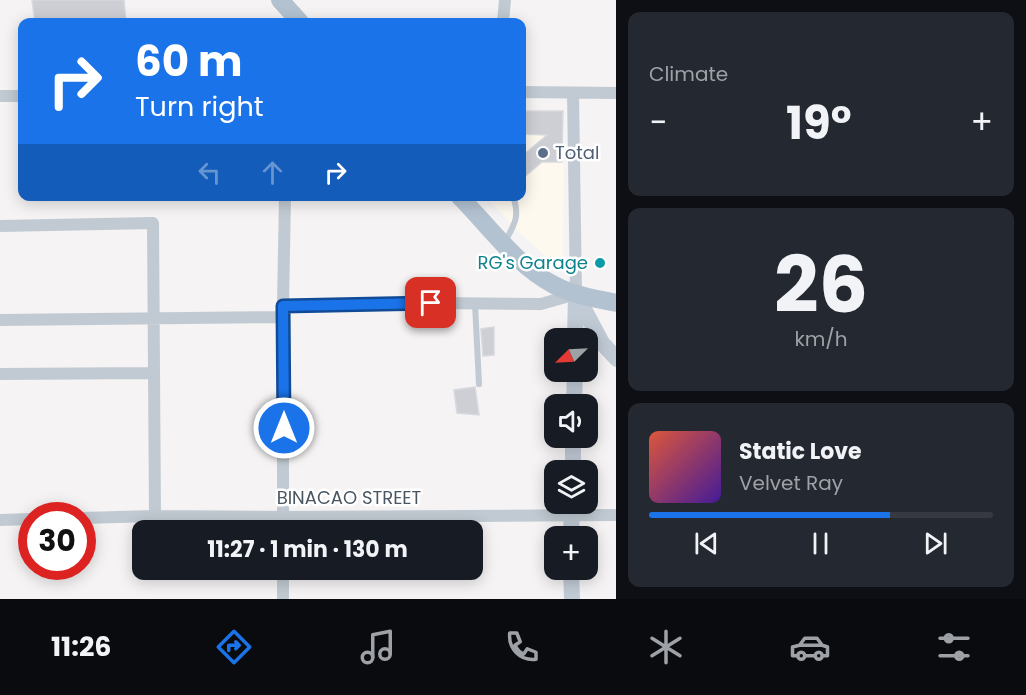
<!DOCTYPE html>
<html lang="en">
<head>
<meta charset="utf-8">
<style>
  body { margin:0; font-family:Poppins,sans-serif; background:#242831; color:#f1f3f6; height:100vh; display:flex; flex-direction:column; font-size:22px; white-space:nowrap }
  * { box-sizing:border-box; margin:0 }
  p { font-size:20px; color:#9ea1a6 }
  .icon { flex:none; width:33px; height:33px; fill:none; stroke:currentColor; stroke-width:2; stroke-linecap:round; stroke-linejoin:round }
  .map { position:relative; flex:1; overflow:hidden }
  .side { display:flex; flex-direction:column; gap:12px; padding:12px; background:#0d0f14; width:410px }
  .side>* { flex:none }
  .guide { position:absolute; left:18px; top:18px; width:508px; height:183px; border-radius:12px; box-shadow:0 3px 15px #0003; background:#1a73e8; color:#fff; overflow:hidden }
  .needle { width:39px; rotate:246deg }
  .controls { position:absolute; left:544px; top:328px; display:grid; gap:12px }
  .controls a { display:grid; place-items:center; width:54px; height:54px; border-radius:12px; background:#171b24; box-shadow:0 3px 15px #0003; font-size:30px }
  .speed { position:absolute; left:18px; top:502px; display:flex; gap:12px; font-size:30px; font-weight:700; text-align:center }
  .speed>* { display:grid; place-content:center; width:78px; height:78px; border-radius:50%; background:#171b24; box-shadow:0 3px 15px #0003; line-height:1 }
  .speed .limit { border:9px solid #d22; background:#fff; color:#111 }
  .pin { position:absolute; display:grid; place-items:center; width:51px; height:51px; color:#fff; margin:-26px; border-radius:12px; box-shadow:0 3px 9px #0006 }
  .me { position:absolute; width:66px; margin:-33px; rotate:0deg; stroke-linejoin:round; filter:drop-shadow(0 0 4px #0008) }
  .turn { display:flex; align-items:center; gap:21px; height:126px; padding:0 18px; font-size:27px }
  .turn .icon { width:78px; height:78px; stroke-width:2.5 }
  .turn b { display:block; font-size:42px; line-height:51px }
  .lanes { display:flex; align-items:center; height:57px; padding:0 18px; background:#0003; justify-content:center; gap:30px; direction:ltr }
  .lanes .off { opacity:.35 }
  .big { font-size:45px; font-weight:700; line-height:1.1 }
  .side .widget { flex:1; display:flex; flex-direction:column; justify-content:center; gap:9px; min-width:0; padding:0 21px; border-radius:12px; background:#242831 }
  .side .dial { align-items:center; gap:0 }
  .dial b { font-size:78px; line-height:1 }
  .song { display:flex; align-items:center; gap:18px }
  .cover { width:72px; height:72px; border-radius:9px; background:linear-gradient(135deg,hsl(10 70% 55%),hsl(260 70% 35%)) }
  .played { height:6px; border-radius:3px; background:linear-gradient(90deg,#1a73e8 70%,#363941 70%) }
  .keys { display:flex; justify-content:space-around; direction:ltr }
  .heat { display:flex; justify-content:space-between; align-items:center; font-size:33px; direction:ltr }
  .trip { position:absolute; left:132px; top:520px; width:351px; height:60px; border-radius:12px; background:#171b24; box-shadow:0 3px 15px #0003; font-weight:700; line-height:60px; text-align:center }
  .dock { display:flex; height:96px; justify-content:space-around; align-items:center; background:#090b0e; color:#9ea1a6 }
  .dock .icon { width:42px; height:42px }
  .dock .active { color:#1a73e8 }
  .dock b { font-size:27px; color:#f1f3f6 }
  main { display:flex; flex:1; min-height:0 }
  .map>svg:first-child { display:block }
  .commercial { fill:#fdf9ef }
  .building { fill:#cdcfd5; stroke:#d7d9de; stroke-width:1.5 }
  .lines { fill:none; stroke-linecap:round; stroke-linejoin:round }
  .lane { stroke:#c1cad2; stroke-width:6 }
  .street { stroke:#c1cad2; stroke-width:12 }
  .secondary { stroke:#c1cbd6; stroke-width:16 }
  .primary { stroke:#b3c2d1; stroke-width:18 }
  .route-casing { stroke:#114b97; stroke-width:15 }
  .route { stroke:#1a73e8; stroke-width:10 }
  .service-dot { fill:#5c6f8a; stroke:#fff; stroke-width:2 }
  .culture-dot { fill:#0f9aa8; stroke:#fff; stroke-width:2 }
  .labels { text-anchor:middle; stroke-width:5; stroke-linejoin:round; paint-order:stroke }
  .service-label { font-size:18px; fill:#4e5e75; stroke:#fff; text-anchor:start }
  .culture-label { font-size:18px; fill:#0d838f; stroke:#fff; text-anchor:end }
  .street-label { font-size:18px; fill:#4a5661; stroke:#fff }
</style>
</head>
<body>
<main>
<div class="map">
<svg width="617" height="599" viewBox="0 0 617 599">
  <rect width="100%" height="100%" fill="#f5f3f3"/>
  <path class="commercial" d="M522,110H564L563,268L543,254L522,235L486,197L522,196Z"/>
  <path class="building" d="M32,0H124L126,22H35Z
    M522,111H563L562,162H542L522,179V156L547,135L522,134Z
    M494,327V355L483,356L481,329Z
    M475,387L479,415L457,413L454,390Z"/>
  <g class="lines">
    <path class="lane" d="M505,242C515,223 520,217 513,196
      M475,304L479,384"/>
    <path class="street" d="M503,22L505,0
      M522,92L617,93
      M0,96H22
      M0,226L153,223L155,516
      M283,306L431,303L541,304L576,294L573,93
      M0,320L284,317
      M0,374L153,373
      M82,518L155,516L283,517L617,515
      M0,520L32,519
      M283,531V306L285,196
      M283,599V570"/>
    <path class="secondary" d="M576,294L602,343L617,359
      M575,339L576,295
      M574,405L575,372
      M573,471V438
      M571,537L572,504
      M571,570L572,599"/>
    <path class="primary" d="M280,0L300,22
      M459,196C489,226 516,265 554,285C573,295 596,299 617,303"/>
  </g>
  <g class="lines">
    <defs>
      <path id="route" d="M284,428L283,306L431,303"/>
    </defs>
    <use href="#route" class="route-casing"/>
    <use href="#route" class="route"/>
  </g>
  <circle class="service-dot" cx="543" cy="153" r="6"/>
  <circle class="culture-dot" cx="600" cy="263" r="6"/>
  <g class="labels">
    <g class="service-label">
      <text x="555" y="159">Total</text>
    </g>
    <g class="culture-label">
      <text x="588" y="269">RG's Garage</text>
    </g>
    <g class="street-label">
      <text x="349" y="504">BINACAO STREET</text>
    </g>
  </g>
</svg>
<div class="controls">
<a><svg class="needle" viewBox="-14 -14 28 28"><path d="M0-13l5 13h-10z" fill="#e53935"/><path d="M0 13l5-13h-10z" fill="#9ea1a6"/></svg></a>
<a><svg class="icon" aria-label="sound" viewBox="0 0 24 24"><path d="M4 9h4l5-4v14l-5-4H4zM17 9q2 3 0 6"/></svg></a>
<a><svg class="icon" aria-label="layers" viewBox="0 0 24 24"><path d="M12 4l9 5-9 5-9-5zM3 14l9 5 9-5"/></svg></a>
<a>+</a>
</div>
<div class="speed"><div class="limit">30</div></div>
<div class="pin" style="left:431px;top:303px;background:#d93025"><svg class="icon" aria-label="arrive" viewBox="0 0 24 24"><path d="M6 21V4h12l-3 4 3 4H6"/></svg></div>
<svg class="me" style="left:284px;top:428px" viewBox="-20 -20 40 40"><circle r="17" fill="#1a73e8" stroke="#fff" stroke-width="3"/><path d="M0-11L8 9 0 5-8 9z" fill="#fff"/></svg>
<div class="trip">11:27 · 1 min · 130 m</div>
<div class="guide">
<div class="turn"><svg class="icon" aria-label="right" viewBox="0 0 24 24"><path d="M7 20v-9h11M14 6l5 5-5 5"/></svg><div><b>60 m</b>Turn right</div></div>
<div class="lanes"><svg class="icon off" aria-label="left" viewBox="0 0 24 24"><path d="M17 20v-9H6M10 6l-5 5 5 5"/></svg><svg class="icon off" aria-label="ahead" viewBox="0 0 24 24"><path d="M12 20V5M6 11l6-6 6 6"/></svg><svg class="icon" aria-label="right" viewBox="0 0 24 24"><path d="M7 20v-9h11M14 6l5 5-5 5"/></svg></div>
</div>
</div>
<section class="side">
<div class="widget"><p>Climate</p>
<div class="heat"><a>−</a><b class="big">19°</b><a>+</a></div>
</div>
<div class="widget dial"><b>26</b><p>km/h</p></div>
<div class="widget">
<div class="song"><i class="cover"></i><div><b>Static Love</b><p>Velvet Ray</p></div></div>
<div class="played"></div>
<div class="keys"><svg class="icon" aria-label="previous" viewBox="0 0 24 24"><path d="M18 5L8 12l10 7zM5 5v14"/></svg><svg class="icon" aria-label="pause" viewBox="0 0 24 24"><path d="M8 5v14M16 5v14"/></svg><svg class="icon" aria-label="next" viewBox="0 0 24 24"><path d="M6 5l10 7-10 7zM19 5v14"/></svg></div>
</div>
</section>
</main>
<nav class="dock">
<b>11:26</b>
<svg class="icon active" aria-label="directions" viewBox="0 0 24 24"><path d="M12 3l9 9-9 9-9-9zM9 14v-3h6M13 9l2 2-2 2"/></svg>
<svg class="icon" aria-label="music" viewBox="0 0 24 24"><path d="M9 18V5l10-2v13"/><circle cx="6" cy="18" r="3"/><circle cx="16" cy="16" r="3"/></svg>
<svg class="icon" aria-label="phone" viewBox="0 0 24 24"><path d="M5 4h4l2 5-3 2q2 4 5 5l2-3 5 2v4C11 20 4 13 5 4z"/></svg>
<svg class="icon" aria-label="climate" viewBox="0 0 24 24"><path d="M12 3v18M4 7l16 10M4 17L20 7"/></svg>
<svg class="icon" aria-label="car" viewBox="0 0 24 24"><path d="M5 17H2v-5l4-1 3-4h7l3 4 3 1v5h-3M9 17h6M6 11h13"/><circle cx="7" cy="17" r="2"/><circle cx="17" cy="17" r="2"/></svg>
<svg class="icon" aria-label="filters" viewBox="0 0 24 24"><path d="M4 7h16M4 17h16"/><circle cx="9" cy="7" r="2"/><circle cx="15" cy="17" r="2"/></svg>
</nav>
</body>
</html>
